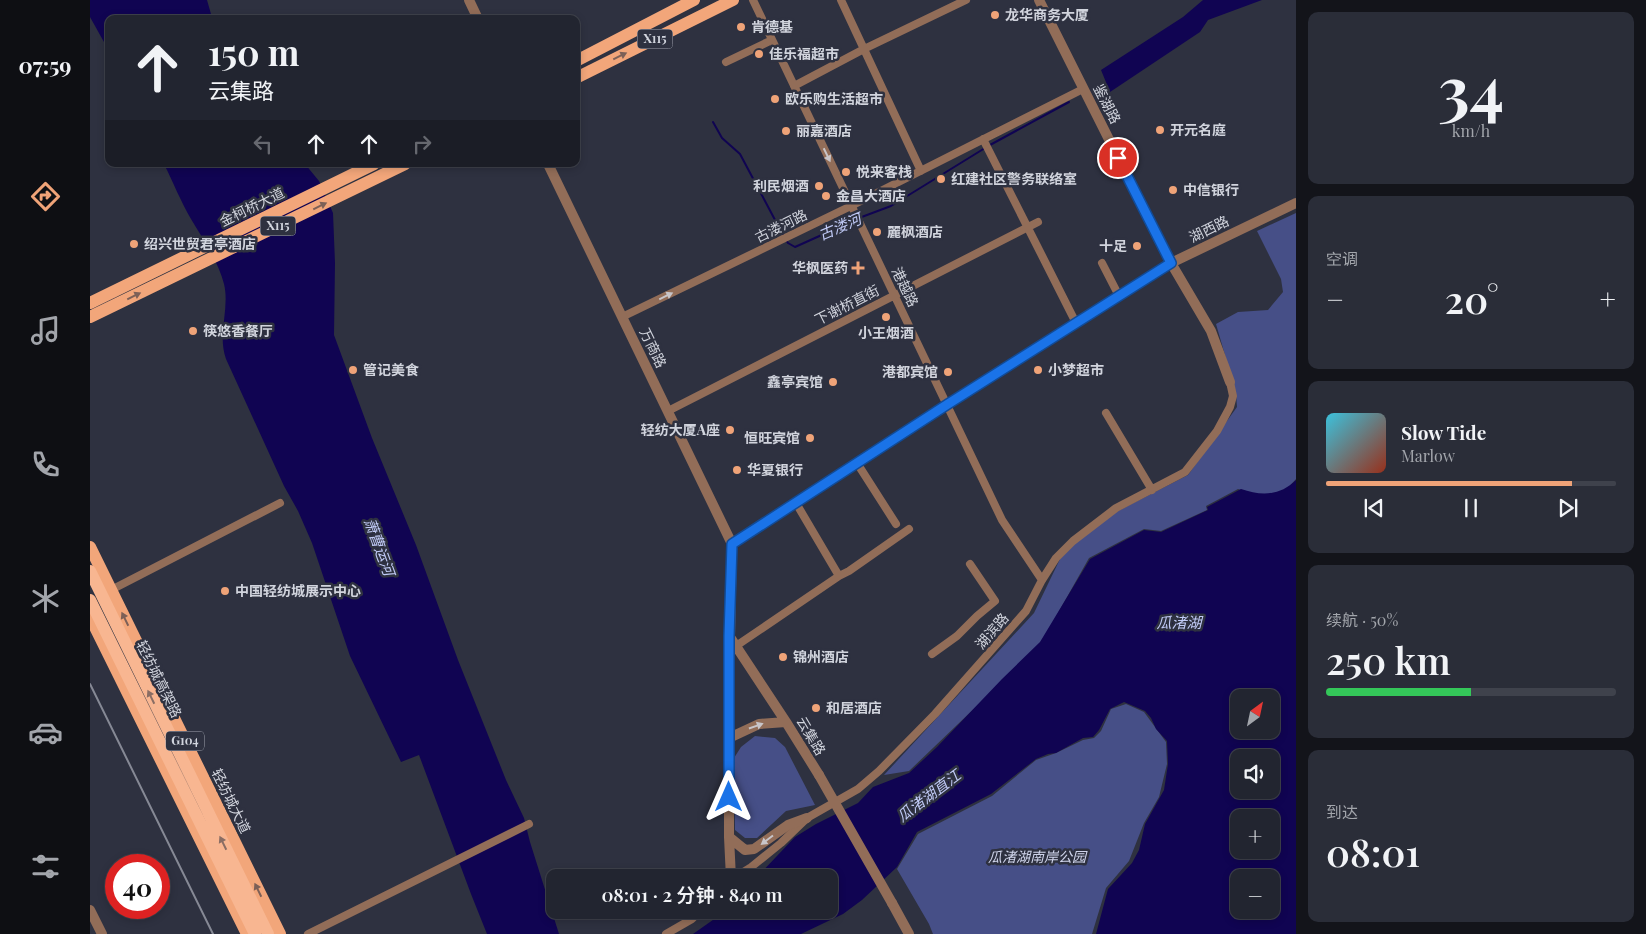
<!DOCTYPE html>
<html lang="zh">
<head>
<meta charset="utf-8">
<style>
  body { margin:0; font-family:"Playfair Display","Noto Sans SC",serif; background:#2a2d38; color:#f1f3f6; height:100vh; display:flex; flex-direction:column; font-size:19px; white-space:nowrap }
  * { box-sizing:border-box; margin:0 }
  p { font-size:16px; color:#a2a5ab }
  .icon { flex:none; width:28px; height:28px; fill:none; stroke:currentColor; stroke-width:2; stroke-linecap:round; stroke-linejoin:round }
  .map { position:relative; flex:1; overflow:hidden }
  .side { display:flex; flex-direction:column; gap:12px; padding:12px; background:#13141a; width:350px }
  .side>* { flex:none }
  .hud { position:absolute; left:15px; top:15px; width:475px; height:152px; border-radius:10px; box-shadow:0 2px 8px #0003,0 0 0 1px #3f424c; background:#222530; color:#f1f3f6; overflow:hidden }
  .needle { width:32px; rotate:33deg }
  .tools { position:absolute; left:1140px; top:689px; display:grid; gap:10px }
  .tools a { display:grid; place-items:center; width:50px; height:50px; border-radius:10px; background:#222530; box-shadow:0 2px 8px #0003,0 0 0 1px #3f424c; font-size:25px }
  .speed { position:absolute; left:15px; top:854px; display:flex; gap:10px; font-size:25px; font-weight:700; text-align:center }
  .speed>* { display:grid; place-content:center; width:65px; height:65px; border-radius:50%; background:#222530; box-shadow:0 2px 8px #0003,0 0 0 1px #3f424c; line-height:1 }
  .speed .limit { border:8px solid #d22; background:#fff; color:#111 }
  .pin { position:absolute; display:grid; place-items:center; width:42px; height:42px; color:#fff; margin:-21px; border:2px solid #fff; border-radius:50%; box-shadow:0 1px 5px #0007 }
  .me { position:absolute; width:55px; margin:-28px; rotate:0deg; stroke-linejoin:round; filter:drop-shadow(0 0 4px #0008) }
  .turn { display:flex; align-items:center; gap:18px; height:105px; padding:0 20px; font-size:22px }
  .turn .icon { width:65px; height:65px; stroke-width:2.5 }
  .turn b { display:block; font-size:35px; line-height:42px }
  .lanes { display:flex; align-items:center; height:48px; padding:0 20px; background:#0003; justify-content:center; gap:25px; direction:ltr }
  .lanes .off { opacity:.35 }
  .big { font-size:38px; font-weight:600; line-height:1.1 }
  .side .tile { flex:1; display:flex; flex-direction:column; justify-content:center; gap:8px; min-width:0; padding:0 18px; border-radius:10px; background:#2a2d38 }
  .side .dial { align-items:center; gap:0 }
  .dial b { font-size:65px; line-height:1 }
  .song { display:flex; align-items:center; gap:15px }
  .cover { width:60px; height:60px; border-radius:8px; background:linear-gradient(135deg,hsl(190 70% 55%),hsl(10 70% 35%)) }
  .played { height:5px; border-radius:2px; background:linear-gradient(90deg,#efa378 85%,#3f424c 85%) }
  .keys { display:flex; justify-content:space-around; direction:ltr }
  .heat { display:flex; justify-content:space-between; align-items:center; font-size:28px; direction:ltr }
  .charge { height:8px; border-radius:4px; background:linear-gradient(90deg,#34c759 50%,#3f424c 0) }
  .trip { position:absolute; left:456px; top:869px; width:292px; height:50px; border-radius:10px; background:#222530; box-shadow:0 2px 8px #0003,0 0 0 1px #3f424c; font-weight:600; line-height:50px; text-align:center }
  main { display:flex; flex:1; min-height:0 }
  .menu { display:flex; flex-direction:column; width:90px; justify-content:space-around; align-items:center; background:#0e0f13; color:#a2a5ab }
  .menu .icon { width:35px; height:35px }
  .menu .selected { color:#efa378 }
  .menu b { font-size:22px; color:#f1f3f6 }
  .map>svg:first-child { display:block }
  .green { fill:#464f87 }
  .water { fill:#100452; fill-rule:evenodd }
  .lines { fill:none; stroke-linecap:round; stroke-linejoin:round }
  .stream { stroke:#100452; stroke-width:2 }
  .minor { stroke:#926d58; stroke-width:8 }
  .tertiary { stroke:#926d58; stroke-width:10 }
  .primary { stroke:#f2a67a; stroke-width:12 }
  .trunk { stroke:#f8b691; stroke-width:12 }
  .rail { stroke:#868995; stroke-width:2 }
  .tertiary-bridge { stroke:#926d58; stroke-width:10 }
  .oneway { fill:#7c6057 }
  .oneway2 { fill:#c8c5c9 }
  .oneway3 { fill:#896d64 }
  .route-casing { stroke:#114b97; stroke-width:12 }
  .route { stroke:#1a73e8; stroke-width:9 }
  .poi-dot { fill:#efa378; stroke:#2e3140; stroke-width:2 }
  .labels { text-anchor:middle; stroke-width:5; stroke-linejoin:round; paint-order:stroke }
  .shield { fill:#2e3140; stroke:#a0a3ae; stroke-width:1 }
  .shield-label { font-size:12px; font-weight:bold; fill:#d1d4dd }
  .poi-label { font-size:14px; font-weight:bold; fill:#d1d4dd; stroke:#2e3140; text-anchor:start }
  .street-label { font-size:14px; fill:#d1d4dd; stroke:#2e3140 }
  .park-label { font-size:14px; font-style:italic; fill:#d0d5eb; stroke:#2e3140 }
  .water-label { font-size:15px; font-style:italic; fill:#c0caf6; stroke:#2e3140 }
</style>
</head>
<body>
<main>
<nav class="menu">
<b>07:59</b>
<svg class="icon selected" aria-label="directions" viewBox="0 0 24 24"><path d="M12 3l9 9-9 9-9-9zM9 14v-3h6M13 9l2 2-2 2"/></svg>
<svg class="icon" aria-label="music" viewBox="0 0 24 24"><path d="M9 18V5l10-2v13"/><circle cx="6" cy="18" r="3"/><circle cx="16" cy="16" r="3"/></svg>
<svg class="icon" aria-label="phone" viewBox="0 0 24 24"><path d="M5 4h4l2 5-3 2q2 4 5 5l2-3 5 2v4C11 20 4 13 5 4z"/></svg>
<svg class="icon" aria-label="climate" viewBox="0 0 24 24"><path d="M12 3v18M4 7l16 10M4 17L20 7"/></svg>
<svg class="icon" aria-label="car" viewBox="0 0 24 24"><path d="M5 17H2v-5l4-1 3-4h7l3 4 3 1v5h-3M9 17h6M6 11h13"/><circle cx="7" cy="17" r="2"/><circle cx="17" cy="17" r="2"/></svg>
<svg class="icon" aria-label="filters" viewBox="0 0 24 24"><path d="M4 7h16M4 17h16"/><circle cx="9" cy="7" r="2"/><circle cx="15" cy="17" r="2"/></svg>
</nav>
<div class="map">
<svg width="1206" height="934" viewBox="0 0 1206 934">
  <rect width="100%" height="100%" fill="#2e3140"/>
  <path class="green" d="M1206,213V479L1195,491L1172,496L1148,489L1116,506L1117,510L1071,531L1054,529L999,558L955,636L943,652L819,771L794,775L944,613L970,559L992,536L1028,511L1098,475L1147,407L1146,393L1126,324L1148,312L1178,310L1193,292L1191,279L1167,231Z
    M1036,704L1054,712L1076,742L1077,764L1069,797L1054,823L1039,861L1016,888L1002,934H843L839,924L807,869L828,834L902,796L946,760L966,753L993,740L1004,738L1011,731L1021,709Z
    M665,736L685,738L695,747L725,805L696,811L667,838H655L645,830L644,758L651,747Z"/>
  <path class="water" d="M0,0H117L121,14L125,19H19V51L0,17Z
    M1113,0H1172L1118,20L1110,32L1020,92L1011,70L1093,17Z
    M74,164H215L229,181L243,213L245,263L244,335L282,438L326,545L368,660L416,780L434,818L440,842L469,934H397L381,894L329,755L311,762L260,656L222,543L208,511L194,486L136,359C127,334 140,309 134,284C128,261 113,239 101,219C91,202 83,182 74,164Z
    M1206,480V934H1006L1018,889L1042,863L1049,850L1055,824L1074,790L1078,764L1077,741L1066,729L1061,718L1055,711L1034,702L1020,709L1009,730L1003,737L993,738L966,753L958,754L946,759L901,794L827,832L807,867L772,900L753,914L711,934H603L637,910H740V878L667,877L705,837L726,824L768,803L783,787L819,773L847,747L912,679L950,642L1000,559L1054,530L1071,532L1118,510L1117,507L1151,489C1171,496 1190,496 1206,480ZM1149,698H1181V730H1149ZM1149,758H1181V790H1149ZM1149,818H1181V850H1149ZM1149,878H1181V910H1149Z"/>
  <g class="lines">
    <path class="stream" d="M623,122L632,138L650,154L693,235
      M900,145L979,102
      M769,218L801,206L895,148
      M696,240L698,243L705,247L765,220"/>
    <path class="minor" d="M663,0L912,520L952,580
      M751,0L831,171
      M636,62L682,40
      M704,86L774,49L876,0
      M893,139L986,323
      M1012,263L1029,296
      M532,317L761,206L993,89
      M578,411L948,222
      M1016,413L1062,490
      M767,463L806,524
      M749,576L759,571L819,529
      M21,590L190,503
      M646,646L749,576L706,503
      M842,654L867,636L887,616L905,601L880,564
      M644,878L660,868L691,843L717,818L768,789L789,771L845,714L936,611L952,580L966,558L983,541L1026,508L1095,472L1127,431L1140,407L1143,396L1140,382
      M218,934L439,824
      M576,934L602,919L611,910"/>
    <path class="tertiary" d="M379,0L388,19
      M949,0L1081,263L1121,331L1140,382
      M458,164L642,544L639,684V837L641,878
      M642,544L858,404L1081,263L1206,203
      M640,637L696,722L729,775
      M639,738L669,724L696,722
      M639,837L655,850L664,849L698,825L717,818
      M802,903L819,934
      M0,910L12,934"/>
    <path class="primary" d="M486,61L604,0
      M486,78L643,0
      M0,303L284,164
      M0,317L315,164
      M0,547L190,934
      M0,617L157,934"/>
    <path class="trunk" d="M0,571L178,934
      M0,600L165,934"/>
    <path class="rail" d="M0,684L123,934"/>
    <path class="tertiary-bridge" d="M729,775L802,903"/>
  </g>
  <defs><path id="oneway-solid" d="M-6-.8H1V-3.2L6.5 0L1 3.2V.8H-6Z" transform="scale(1.25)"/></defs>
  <g class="oneway">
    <use href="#oneway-solid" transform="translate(530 56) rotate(-26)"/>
    <use href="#oneway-solid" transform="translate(230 206) rotate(-26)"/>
    <use href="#oneway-solid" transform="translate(44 296) rotate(-26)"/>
    <use href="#oneway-solid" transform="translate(35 619) rotate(-116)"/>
    <use href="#oneway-solid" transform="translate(168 890) rotate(-116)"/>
  </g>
  <g class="oneway2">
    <use href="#oneway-solid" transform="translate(737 155) rotate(64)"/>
    <use href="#oneway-solid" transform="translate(576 296) rotate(-26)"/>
    <use href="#oneway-solid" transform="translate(666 726) rotate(-19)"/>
    <use href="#oneway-solid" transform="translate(677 840) rotate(143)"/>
  </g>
  <g class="oneway3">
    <use href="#oneway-solid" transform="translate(61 697) rotate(-116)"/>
    <use href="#oneway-solid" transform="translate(133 843) rotate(-116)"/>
  </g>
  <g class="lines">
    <defs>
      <path id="route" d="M639,797V636L642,544L858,404L1081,263L1028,158"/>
    </defs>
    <use href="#route" class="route-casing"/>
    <use href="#route" class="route"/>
  </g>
  <g class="poi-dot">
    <circle cx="905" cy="15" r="5"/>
    <circle cx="651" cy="27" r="5"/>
    <circle cx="669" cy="54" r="5"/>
    <circle cx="685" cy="99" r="5"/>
    <circle cx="1070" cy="130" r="5"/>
    <circle cx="696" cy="131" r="5"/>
    <circle cx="756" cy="172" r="5"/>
    <circle cx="851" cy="179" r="5"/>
    <circle cx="729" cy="186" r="5"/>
    <circle cx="1083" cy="190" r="5"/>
    <circle cx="736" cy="196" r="5"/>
    <circle cx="787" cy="232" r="5"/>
    <circle cx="44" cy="244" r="5"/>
    <circle cx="1047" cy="246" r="5"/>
    <path d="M765.5 260.5h5v5h5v5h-5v5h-5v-5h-5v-5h5z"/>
    <circle cx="796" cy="317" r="5"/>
    <circle cx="103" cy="331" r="5"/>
    <circle cx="263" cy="370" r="5"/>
    <circle cx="948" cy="370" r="5"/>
    <circle cx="858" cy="372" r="5"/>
    <circle cx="743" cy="382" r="5"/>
    <circle cx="640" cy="430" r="5"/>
    <circle cx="720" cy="438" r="5"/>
    <circle cx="647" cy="470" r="5"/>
    <circle cx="135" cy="591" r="5"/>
    <circle cx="693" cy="657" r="5"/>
    <circle cx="726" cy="708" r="5"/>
  </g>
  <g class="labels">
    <g class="shield">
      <rect x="547.5" y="29.5" width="35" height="19" rx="4"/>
      <rect x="170.5" y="216.5" width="35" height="19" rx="4"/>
      <rect x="76" y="731.5" width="38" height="19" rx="4"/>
    </g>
    <g class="shield-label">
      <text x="565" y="43">X115</text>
      <text x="188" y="230">X115</text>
      <text x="95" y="745">G104</text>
    </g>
    <g class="poi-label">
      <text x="915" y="20">龙华商务大厦</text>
      <text x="661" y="32">肯德基</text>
      <text x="679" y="59">佳乐福超市</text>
      <text x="695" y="104">欧乐购生活超市</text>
      <text x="1080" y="135">开元名庭</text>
      <text x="706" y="136">丽嘉酒店</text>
      <text x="766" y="177">悦来客栈</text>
      <text x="861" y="184">红建社区警务联络室</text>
      <text x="719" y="191" text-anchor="end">利民烟酒</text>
      <text x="1093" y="195">中信银行</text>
      <text x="746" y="201">金昌大酒店</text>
      <text x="797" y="237">麗枫酒店</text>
      <text x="54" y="249">绍兴世贸君亭酒店</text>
      <text x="1037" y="251" text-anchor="end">十足</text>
      <text x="758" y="273" text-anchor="end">华枫医药</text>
      <text x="113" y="336">筷悠香餐厅</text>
      <text x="796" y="338" text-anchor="middle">小王烟酒</text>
      <text x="273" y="375">管记美食</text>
      <text x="958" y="375">小梦超市</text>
      <text x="848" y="377" text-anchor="end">港都宾馆</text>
      <text x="733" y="387" text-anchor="end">鑫亭宾馆</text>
      <text x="630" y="435" text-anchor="end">轻纺大厦A座</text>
      <text x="710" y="443" text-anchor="end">恒旺宾馆</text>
      <text x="657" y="475">华夏银行</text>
      <text x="145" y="596">中国轻纺城展示中心</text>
      <text x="703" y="662">锦州酒店</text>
      <text x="736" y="713">和居酒店</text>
    </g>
    <g class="street-label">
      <text transform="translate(1017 104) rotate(63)" y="5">鉴湖路</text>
      <text transform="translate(162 207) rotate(-26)" y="5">金柯桥大道</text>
      <text transform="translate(691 226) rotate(-26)" y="5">古溇河路</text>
      <text transform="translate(1119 229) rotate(-26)" y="5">湖西路</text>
      <text transform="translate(815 287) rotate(64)" y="5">港越路</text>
      <text transform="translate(757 305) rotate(-27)" y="5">下谢桥直街</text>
      <text transform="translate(563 348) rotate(64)" y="5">万商路</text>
      <text transform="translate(902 631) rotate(-49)" y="5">湖滨路</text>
      <text transform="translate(69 679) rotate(64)" y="5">轻纺城高架路</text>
      <text transform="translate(721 736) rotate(59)" y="5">云集路</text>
      <text transform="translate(141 801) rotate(64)" y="5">轻纺城大道</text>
    </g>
    <g class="park-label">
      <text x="947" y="862">瓜渚湖南岸公园</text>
    </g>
    <g class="water-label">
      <text transform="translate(750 227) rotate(-23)" y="5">古溇河</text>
      <text transform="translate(289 547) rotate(70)" y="5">萧曹运河</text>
      <text x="1089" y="628">瓜渚湖</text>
      <text transform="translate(839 796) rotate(-37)" y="5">瓜渚湖直江</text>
    </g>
  </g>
</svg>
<div class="tools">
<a><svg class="needle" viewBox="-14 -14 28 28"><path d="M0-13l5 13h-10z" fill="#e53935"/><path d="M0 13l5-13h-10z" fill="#a2a5ab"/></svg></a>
<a><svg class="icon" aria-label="sound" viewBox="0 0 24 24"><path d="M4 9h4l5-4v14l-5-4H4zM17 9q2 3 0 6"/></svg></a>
<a>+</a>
<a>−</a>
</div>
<div class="speed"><div class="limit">40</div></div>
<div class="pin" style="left:1028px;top:158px;background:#d93025"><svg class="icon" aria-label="arrive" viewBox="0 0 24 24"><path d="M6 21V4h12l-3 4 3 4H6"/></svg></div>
<svg class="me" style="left:639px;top:797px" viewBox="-20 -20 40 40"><path d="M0-17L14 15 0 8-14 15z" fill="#1a73e8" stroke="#fff" stroke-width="4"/></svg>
<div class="trip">08:01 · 2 分钟 · 840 m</div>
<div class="hud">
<div class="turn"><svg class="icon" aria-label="ahead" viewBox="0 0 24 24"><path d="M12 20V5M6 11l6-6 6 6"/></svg><div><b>150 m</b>云集路</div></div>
<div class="lanes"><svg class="icon off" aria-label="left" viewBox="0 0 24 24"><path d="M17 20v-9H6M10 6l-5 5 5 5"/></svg><svg class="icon" aria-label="ahead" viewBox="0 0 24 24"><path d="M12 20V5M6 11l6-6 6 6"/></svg><svg class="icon" aria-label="ahead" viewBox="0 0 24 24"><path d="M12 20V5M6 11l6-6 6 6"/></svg><svg class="icon off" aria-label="right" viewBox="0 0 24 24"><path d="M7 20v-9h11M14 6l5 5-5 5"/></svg></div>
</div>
</div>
<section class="side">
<div class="tile dial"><b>34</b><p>km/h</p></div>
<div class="tile"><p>空调</p>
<div class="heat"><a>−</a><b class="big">20°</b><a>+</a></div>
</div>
<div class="tile">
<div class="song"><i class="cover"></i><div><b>Slow Tide</b><p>Marlow</p></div></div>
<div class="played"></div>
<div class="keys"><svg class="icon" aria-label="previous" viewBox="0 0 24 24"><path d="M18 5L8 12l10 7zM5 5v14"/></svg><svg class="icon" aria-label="pause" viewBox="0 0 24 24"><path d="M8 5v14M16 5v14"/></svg><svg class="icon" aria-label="next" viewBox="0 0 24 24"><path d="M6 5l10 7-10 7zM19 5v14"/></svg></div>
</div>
<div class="tile"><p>续航 · 50%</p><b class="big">250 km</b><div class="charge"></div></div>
<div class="tile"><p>到达</p><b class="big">08:01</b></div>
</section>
</main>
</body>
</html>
